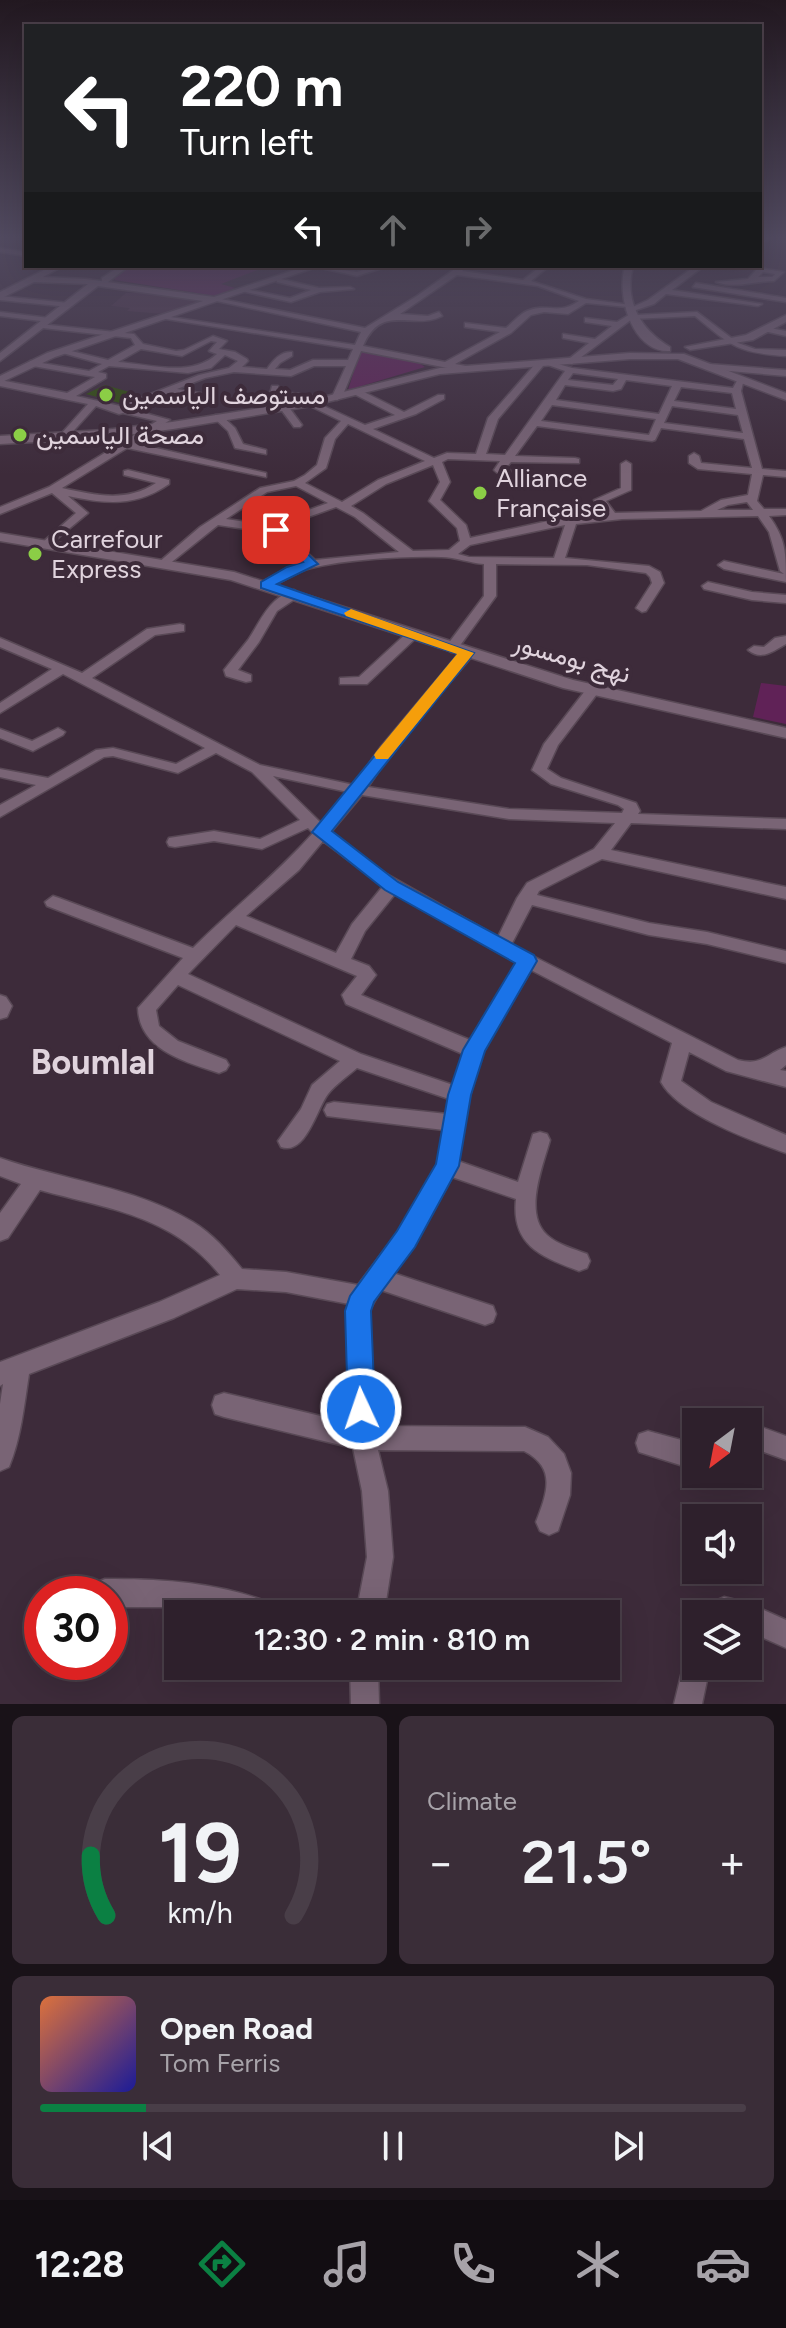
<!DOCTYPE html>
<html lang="en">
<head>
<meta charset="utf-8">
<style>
  body { margin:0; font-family:Figtree,Vazirmatn,sans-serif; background:#3a2d38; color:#f1f3f6; height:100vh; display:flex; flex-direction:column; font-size:30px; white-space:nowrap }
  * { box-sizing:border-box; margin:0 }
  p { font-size:26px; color:#a7a3a9 }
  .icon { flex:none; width:44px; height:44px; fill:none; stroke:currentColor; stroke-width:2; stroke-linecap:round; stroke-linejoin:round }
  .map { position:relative; height:1704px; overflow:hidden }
  .drawer { display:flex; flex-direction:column; gap:12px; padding:12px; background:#191218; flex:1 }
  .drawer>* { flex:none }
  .banner { position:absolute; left:24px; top:24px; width:738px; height:244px; border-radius:0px; box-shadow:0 8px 32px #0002,0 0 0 2px #493e48; background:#202124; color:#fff; overflow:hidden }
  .needle { width:52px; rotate:212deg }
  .fabs { position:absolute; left:682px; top:1408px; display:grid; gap:16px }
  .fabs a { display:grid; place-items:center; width:80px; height:80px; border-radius:0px; background:#2e202c; box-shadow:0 8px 32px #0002,0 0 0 2px #493e48; font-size:40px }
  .speed { position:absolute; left:24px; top:1576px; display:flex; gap:16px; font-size:40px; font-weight:700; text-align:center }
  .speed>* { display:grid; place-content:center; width:104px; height:104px; border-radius:50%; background:#2e202c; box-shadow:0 8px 32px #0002,0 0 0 2px #493e48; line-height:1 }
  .speed .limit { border:12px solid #d22; background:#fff; color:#111 }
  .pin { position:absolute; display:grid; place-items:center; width:68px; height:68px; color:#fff; margin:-34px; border-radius:16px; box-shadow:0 4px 12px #0006 }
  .me { position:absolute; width:88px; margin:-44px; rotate:357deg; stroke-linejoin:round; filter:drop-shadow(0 0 6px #0008) }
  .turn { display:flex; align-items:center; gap:28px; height:168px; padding:0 24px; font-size:36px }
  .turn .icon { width:104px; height:104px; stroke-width:2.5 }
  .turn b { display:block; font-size:56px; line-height:68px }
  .lanes { display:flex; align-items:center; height:76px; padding:0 24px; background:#0003; justify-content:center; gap:40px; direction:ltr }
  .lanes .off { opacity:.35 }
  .big { font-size:60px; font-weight:600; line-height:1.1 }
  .drawer .tile { flex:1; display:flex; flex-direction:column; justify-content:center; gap:12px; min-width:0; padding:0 28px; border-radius:12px; background:#3a2d38 }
  .drawer .dial { align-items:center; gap:0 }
  .dial svg { height:208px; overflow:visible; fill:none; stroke:#493e48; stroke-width:7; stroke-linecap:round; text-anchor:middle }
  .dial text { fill:#f1f3f6; stroke:none }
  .song { display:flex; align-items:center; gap:24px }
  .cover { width:96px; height:96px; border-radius:12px; background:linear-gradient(135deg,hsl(20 70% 55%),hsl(240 70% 35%)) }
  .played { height:8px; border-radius:4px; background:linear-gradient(90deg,#0b8043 15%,#493e48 15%) }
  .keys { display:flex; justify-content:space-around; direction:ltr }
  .heat { display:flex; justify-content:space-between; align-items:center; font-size:44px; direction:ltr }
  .drawer .tiles { flex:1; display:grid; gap:12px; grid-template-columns:1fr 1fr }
  .tile:last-child { grid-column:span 2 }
  .trip { position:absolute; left:164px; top:1600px; width:456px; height:80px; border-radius:0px; background:#2e202c; box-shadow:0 8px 32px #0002,0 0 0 2px #493e48; font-weight:600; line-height:80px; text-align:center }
  .tab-bar { display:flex; height:128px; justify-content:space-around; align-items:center; background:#120d12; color:#a7a3a9 }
  .tab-bar .icon { width:56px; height:56px }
  .tab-bar .selected { color:#0b8043 }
  .tab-bar b { font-size:36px; color:#f1f3f6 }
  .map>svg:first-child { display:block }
  .built { fill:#4b3346 }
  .green { fill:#602257 }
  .building { fill:#2f4f08 }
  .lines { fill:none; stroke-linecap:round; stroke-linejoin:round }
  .street-casing { stroke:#594956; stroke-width:3 }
  .secondary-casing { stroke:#594956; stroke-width:3 }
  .street { fill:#796475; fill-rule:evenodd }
  .secondary { fill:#796475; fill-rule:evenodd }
  .route { fill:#1a73e8; stroke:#114b97; stroke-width:2 }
  .slow { fill:#f59e0b }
  .poi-dot { fill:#8bce46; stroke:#3d2b3a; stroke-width:3 }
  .labels { text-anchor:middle; stroke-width:8; stroke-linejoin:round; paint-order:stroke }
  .far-poi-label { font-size:26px; fill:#e0d3dd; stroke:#3d2b3a; text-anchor:start }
  .far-street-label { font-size:26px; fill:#e0d3dd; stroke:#3d2b3a }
  .quarter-label { font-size:34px; font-weight:bold; fill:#e0d3dd; stroke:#3d2b3a }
</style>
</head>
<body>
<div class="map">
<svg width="786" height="1704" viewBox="0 0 786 1704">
  <rect width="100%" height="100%" fill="#3d2b3a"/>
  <path class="built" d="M126,293H141L201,301L164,314L127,311L130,308L111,306Z"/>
  <path class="green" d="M132,266H268L221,284L235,288L216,296L115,280V276Z
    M367,351L419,363L425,367L348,390L360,352Z
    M761,683L786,686V724L753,717Z"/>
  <path class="building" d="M105,385L140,395L120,403L86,394Z"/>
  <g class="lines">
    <defs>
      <path id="street" d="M766,237H774L760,244V239Z
        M0,248L26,252V256L0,252Z
        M120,266H129L108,282H102V278Z
        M312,266L357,272L376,266H388L357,276Z
        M459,266H468L462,271L523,280L541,266H549L531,281L586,299L631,305L627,307L586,303L568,314L544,312L531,315L511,333L455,364L466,366L467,368L463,371L361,351L342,397L337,400L332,397L346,366H314L291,376L234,372L205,378L177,389L211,395V399L168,393L130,409L170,420L134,443L266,473V477L127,448L62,488C95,495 126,503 156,483L124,475V471L128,470L169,480V484C136,507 106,504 68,496L88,513L47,547L43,546V542L76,513L52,493L0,514V507L49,487L157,421L123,413L119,414L96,406L67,438H61V434L88,404L0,386V380L67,393L95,377L33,366L30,365V361L89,371L102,364L59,352L63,349L108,360L135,345L131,338L43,328L40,324L134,334L143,344L176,351L184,350L213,336L227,341L219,349L235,352L247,359L248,361L242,367L267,369C273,360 281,351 292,352V356L280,363L275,369L290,370L313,360H348L353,349L160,318L164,316L355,345L361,332L212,300L216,298L365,328L417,296ZM457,275L538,286L579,301C557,316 548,302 527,311C520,314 512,323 506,328L465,323V327L500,332L445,362L363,346C382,302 412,331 442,316L439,312L428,316L400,314ZM211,341L217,342L209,351L217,354C191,378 149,364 118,362L141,349L182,356ZM225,355L238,361L229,368L199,375L120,406L76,396L106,378V374L98,372L109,366L188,373L211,368Z
        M695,266H704L672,290L762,304L758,306L666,294L654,304L630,312L626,310L648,300Z
        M758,268L784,272L774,281C754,281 735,289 716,282L748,279ZM763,272L775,274L772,277H758Z
        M277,278L319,288L350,287L354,289L320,292L291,302L241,291L245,289L290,298L311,290L277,282Z
        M696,283L786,298V302L693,287Z
        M0,296L69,303L73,305L69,307L0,300Z
        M0,312L49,318L53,320L49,322L0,316Z
        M697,312L738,343L755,349L786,350V356C738,353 731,346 695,316L632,319L572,364L565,362L589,343L563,338V334L595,339L612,326L585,322V318L617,322L632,313L636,315Z
        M764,327L786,331V336L764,331Z
        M548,361L572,368L733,388L738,379H744L741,391L762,469L786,471V477L763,475L757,501L764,509H786V515L769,516C786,539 786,553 786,582L724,569L718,565L724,561L784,574L780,571L769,532L758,516L622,519L576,524L565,558L649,566L660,572L664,583L646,611L642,612L636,608L652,583L650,577L646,573L587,565L496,564V596L456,651L451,652L445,648L484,596V564C469,563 456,557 441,557C402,556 350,559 311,568C294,572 282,583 266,589L260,585L262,582L287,568L304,563L273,533L218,525L168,565L158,563L200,527L260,488L294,481L305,475L317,465L325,438L341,421L308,405L306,403L310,400L279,398L270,394L272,386H278V391L281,392L328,397V401H313L365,425L395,415L354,394V390H360L404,412L438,395H444V399L416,414L373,429L434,458L447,453L476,454L488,418L537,362H543V366L498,419L486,454L505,455L565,371L548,365ZM573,373L618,379L613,385L568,380ZM626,380L672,386L659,414L556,400L565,385L613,391L621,389ZM681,387L732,393L736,409L674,401ZM552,405L656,419L649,435L541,421ZM672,406L738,415L743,433L664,423ZM348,424L425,461L378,480L342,502L305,483L326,468L335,439ZM537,426L652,441L655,440L661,428L744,439L752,468L701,463L699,456L694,453L689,456V463L698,469L752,474L748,495L721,500L701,511L615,513L606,501L631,490V464L626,461L621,464V488L594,500L605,515L548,521L470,538L466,525L440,500L450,482L442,462L448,459L500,461L494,470C503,479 515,478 527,480L531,479V475L505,469L511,462L579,463V459L575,458L515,456ZM433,465L440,482L429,501L457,528L460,541L449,550L413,551L363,513L351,506L386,484ZM296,486L328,503L289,517L274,526L226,519L267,492ZM747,502L753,510H717L728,505ZM336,507L355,517L399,552L315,560L283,530L297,521ZM565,525L554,558L469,557L458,554L470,545Z
        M709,364L786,370V376L706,369L705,367Z
        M282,406H288L302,425L300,427H294L280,408Z
        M215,415H221L235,428L243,444L266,450V454L235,448L228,431L215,419Z
        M708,582L752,592L786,595V603L752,600L704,589L702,586Z
        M294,590L300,594L298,597L277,611L259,642L238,670L251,675V681L246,682L226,676L224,670C232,660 240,650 248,640C262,619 268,599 294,590Z
        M180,624L184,625V631L155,635L92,678L260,765L354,785L380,748L462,650H472V656L390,754L368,787L509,809L622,813L624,809L618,805L551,784L532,770L544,744L588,687L593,686L600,690L558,745L547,769L561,778L636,803L640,811L638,814L786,819V829L631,823L611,850L786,887V899L602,859L539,891L537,895L649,923L707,932L786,951V963L707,944L649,935L532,905L511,945L738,1060C763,1066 765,1054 786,1047V1065L780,1070L786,1071V1087L726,1071L689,1052L681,1081L711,1102L786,1135V1153C752,1141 678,1114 661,1082L672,1043L531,970L483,1051L470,1095L458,1161L518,1182L533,1134L540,1132L547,1134L550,1140C543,1166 523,1213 547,1235C558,1245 574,1249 587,1254L590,1261L587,1268L579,1271C542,1257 511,1246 516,1199L452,1177L414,1246L393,1273L493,1306L496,1314L493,1322L485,1325L381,1290L369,1311L375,1426L525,1427L548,1437L564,1454L571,1473L570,1495L558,1531L549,1535L540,1531L536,1522C547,1493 557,1468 524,1451L378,1450L388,1491L393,1557L384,1614H356L367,1557L362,1491L353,1448L224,1417L215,1414L212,1405L215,1396L224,1393L350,1423L347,1311L349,1304L286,1292L237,1289L174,1318L29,1374C24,1406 21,1438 9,1467L0,1471V1404L3,1384L0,1386V1362L159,1302L220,1275C173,1216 109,1209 40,1190L8,1238L0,1241V1213L21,1184L0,1176V1158C63,1180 135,1187 193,1222C213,1234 227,1251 242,1269L286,1272L358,1285L398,1232L437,1165L444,1130L327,1116L324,1110L327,1104L334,1102L447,1114L449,1099L357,1068C348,1076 336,1084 328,1094C317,1108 306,1156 281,1147L278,1141L301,1109L312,1085L340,1061L178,985L156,1010L159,1026L178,1041L226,1060L229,1065L226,1070L219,1073C186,1062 139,1050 138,1008L183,958L47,906L45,902L53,896L59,898L193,948C232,909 276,875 313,833L308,828L262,849L214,841L175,847L169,846L167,842L169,838L214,831L260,839L300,820L252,772L216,753L178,773L113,756L104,757L0,817V805L36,785L0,777V769L48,778L96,750L113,748L176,764L205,748L63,674L0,713V703L52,669L0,647V638L82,673L147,629ZM273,776L348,792L321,823ZM362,795L509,819L615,823L594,849L527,883L517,898L498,937L383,872L331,832ZM323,841L383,886L352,924L336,953L246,916L299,870ZM395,894L517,963L470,1040L361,995L376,975L369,966L351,959L365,931ZM236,925L357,976L342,995L346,1004L463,1054L453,1085L361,1054L188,974Z
        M413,630L417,631V637L367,684H340V678L359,677L409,631Z
        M786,636V644C773,651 762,661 748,650L754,646L764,647L775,638Z
        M58,728L65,732L63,735L33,751L0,738V729L32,741Z
        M0,995L6,997L12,1006L7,1017L0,1019Z
        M761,1427L786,1436V1460L761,1451L757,1458L748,1461V1431Z
        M648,1431L696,1444V1470L639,1452L636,1443L639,1434Z
        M105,1579C163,1579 218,1582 273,1604L277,1614H218L166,1607H110V1594L91,1593L95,1583Z
        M724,1597L748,1603L786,1620V1648L748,1631V1614H704L708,1604Z
        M696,1651V1666H710L702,1704H674L686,1655Z
        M350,1666H378L379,1704H351Z"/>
      <path id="secondary" d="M52,266H63L43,277L86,279L214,297L306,266H319L55,357L0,383V376L47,353L203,301L98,286L0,361V353L88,284L34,282L0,299V292Z
        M625,266H633C624,301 640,329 670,347V351C632,353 616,295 625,266Z
        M786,315V322L753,340L690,350L685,347L746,335Z
        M630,353L684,354L786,393V400L678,359H630L440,374L311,406L173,429L104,438L0,444V436L104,430L172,422L311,400L440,368Z
        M0,533L234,572L573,680L786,728V738L563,688L231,580L0,541Z"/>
    </defs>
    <use href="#street" class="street-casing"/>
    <use href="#secondary" class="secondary-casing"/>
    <use href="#street" class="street"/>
    <use href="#secondary" class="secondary"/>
  </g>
  <linearGradient id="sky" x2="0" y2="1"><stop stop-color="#221820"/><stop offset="0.5" stop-color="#514a60"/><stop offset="1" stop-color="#514a60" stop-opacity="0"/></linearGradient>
  <rect width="786" height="475" fill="url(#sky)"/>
  <path class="route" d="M272,527H280L318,564L277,584L474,653L332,831L398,882L534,955L537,961L485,1051L471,1095L459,1166L415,1247L374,1302L371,1311L375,1409L371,1419L361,1423L352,1419L348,1409L345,1311L350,1296L397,1231L436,1164L448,1095L463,1050L515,963L385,890L312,832L458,654L261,588V582L287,567L303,562L272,532Z"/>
  <path class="slow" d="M351,609L474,653L388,759H376L374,755L376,752L457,654L346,616L344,613Z"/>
  <g class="poi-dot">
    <circle cx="106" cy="395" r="8"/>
    <circle cx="20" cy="435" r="8"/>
    <circle cx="480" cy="493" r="8"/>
    <circle cx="35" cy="554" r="8"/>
  </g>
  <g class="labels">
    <g class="far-poi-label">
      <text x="122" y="404">مستوصف الياسمين</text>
      <text x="36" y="444">مصحة الياسمين</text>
      <text x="496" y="487">Alliance<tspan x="496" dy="30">Française</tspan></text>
      <text x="51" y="548">Carrefour<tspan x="51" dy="30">Express</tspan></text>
    </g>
    <g class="far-street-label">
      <text transform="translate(572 658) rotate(16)" y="9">نهج بومسور</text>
    </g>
    <g class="quarter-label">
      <text x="93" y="1074">Boumlal</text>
    </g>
  </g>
</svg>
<div class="fabs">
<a><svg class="needle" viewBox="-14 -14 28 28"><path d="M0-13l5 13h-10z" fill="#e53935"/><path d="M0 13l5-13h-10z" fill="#a7a3a9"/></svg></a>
<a><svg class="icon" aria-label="sound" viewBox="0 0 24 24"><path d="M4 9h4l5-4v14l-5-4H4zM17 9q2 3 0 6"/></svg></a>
<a><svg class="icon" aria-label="layers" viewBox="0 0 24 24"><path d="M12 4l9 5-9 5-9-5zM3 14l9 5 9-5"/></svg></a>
</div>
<div class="speed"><div class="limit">30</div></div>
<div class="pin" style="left:276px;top:530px;background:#d93025"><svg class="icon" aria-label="arrive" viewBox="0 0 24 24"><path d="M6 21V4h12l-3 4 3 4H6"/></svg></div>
<svg class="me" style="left:361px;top:1409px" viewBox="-20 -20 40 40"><circle r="17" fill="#1a73e8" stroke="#fff" stroke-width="3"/><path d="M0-11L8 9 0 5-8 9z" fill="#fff"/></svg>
<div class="trip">12:30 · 2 min · 810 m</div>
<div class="banner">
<div class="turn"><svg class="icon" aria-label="left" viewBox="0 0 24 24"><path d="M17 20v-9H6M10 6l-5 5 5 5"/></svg><div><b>220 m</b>Turn left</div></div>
<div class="lanes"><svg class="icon" aria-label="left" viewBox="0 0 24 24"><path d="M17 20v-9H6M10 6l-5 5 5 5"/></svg><svg class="icon off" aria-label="ahead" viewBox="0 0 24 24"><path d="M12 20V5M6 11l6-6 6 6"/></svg><svg class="icon off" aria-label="right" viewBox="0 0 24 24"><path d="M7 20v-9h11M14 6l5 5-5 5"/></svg></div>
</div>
</div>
<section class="drawer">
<div class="tiles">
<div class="tile dial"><svg viewBox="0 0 100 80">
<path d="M14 69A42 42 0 1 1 86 69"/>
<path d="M14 69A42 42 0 0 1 8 46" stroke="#0b8043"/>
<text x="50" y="56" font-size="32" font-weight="700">19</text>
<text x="50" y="72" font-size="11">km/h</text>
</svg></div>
<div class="tile"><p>Climate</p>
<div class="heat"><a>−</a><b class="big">21.5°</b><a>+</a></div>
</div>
<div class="tile">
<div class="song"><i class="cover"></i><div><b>Open Road</b><p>Tom Ferris</p></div></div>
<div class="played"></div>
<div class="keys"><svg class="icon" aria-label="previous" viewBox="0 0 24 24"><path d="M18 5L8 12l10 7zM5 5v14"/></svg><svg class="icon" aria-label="pause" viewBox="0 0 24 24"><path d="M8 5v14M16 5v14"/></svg><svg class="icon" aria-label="next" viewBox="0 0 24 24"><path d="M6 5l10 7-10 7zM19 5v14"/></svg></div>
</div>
</div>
</section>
<nav class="tab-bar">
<b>12:28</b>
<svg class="icon selected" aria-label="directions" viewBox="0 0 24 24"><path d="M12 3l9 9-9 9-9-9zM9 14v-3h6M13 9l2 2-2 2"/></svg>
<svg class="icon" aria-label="music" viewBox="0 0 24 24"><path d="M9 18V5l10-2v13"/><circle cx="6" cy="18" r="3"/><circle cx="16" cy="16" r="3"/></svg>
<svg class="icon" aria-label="phone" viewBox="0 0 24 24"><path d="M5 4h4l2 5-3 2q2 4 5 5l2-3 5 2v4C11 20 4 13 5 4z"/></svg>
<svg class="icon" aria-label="climate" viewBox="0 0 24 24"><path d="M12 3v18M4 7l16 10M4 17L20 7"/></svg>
<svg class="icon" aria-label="car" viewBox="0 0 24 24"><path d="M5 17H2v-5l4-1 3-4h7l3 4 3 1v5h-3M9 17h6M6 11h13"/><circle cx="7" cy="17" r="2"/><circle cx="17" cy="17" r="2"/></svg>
</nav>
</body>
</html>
